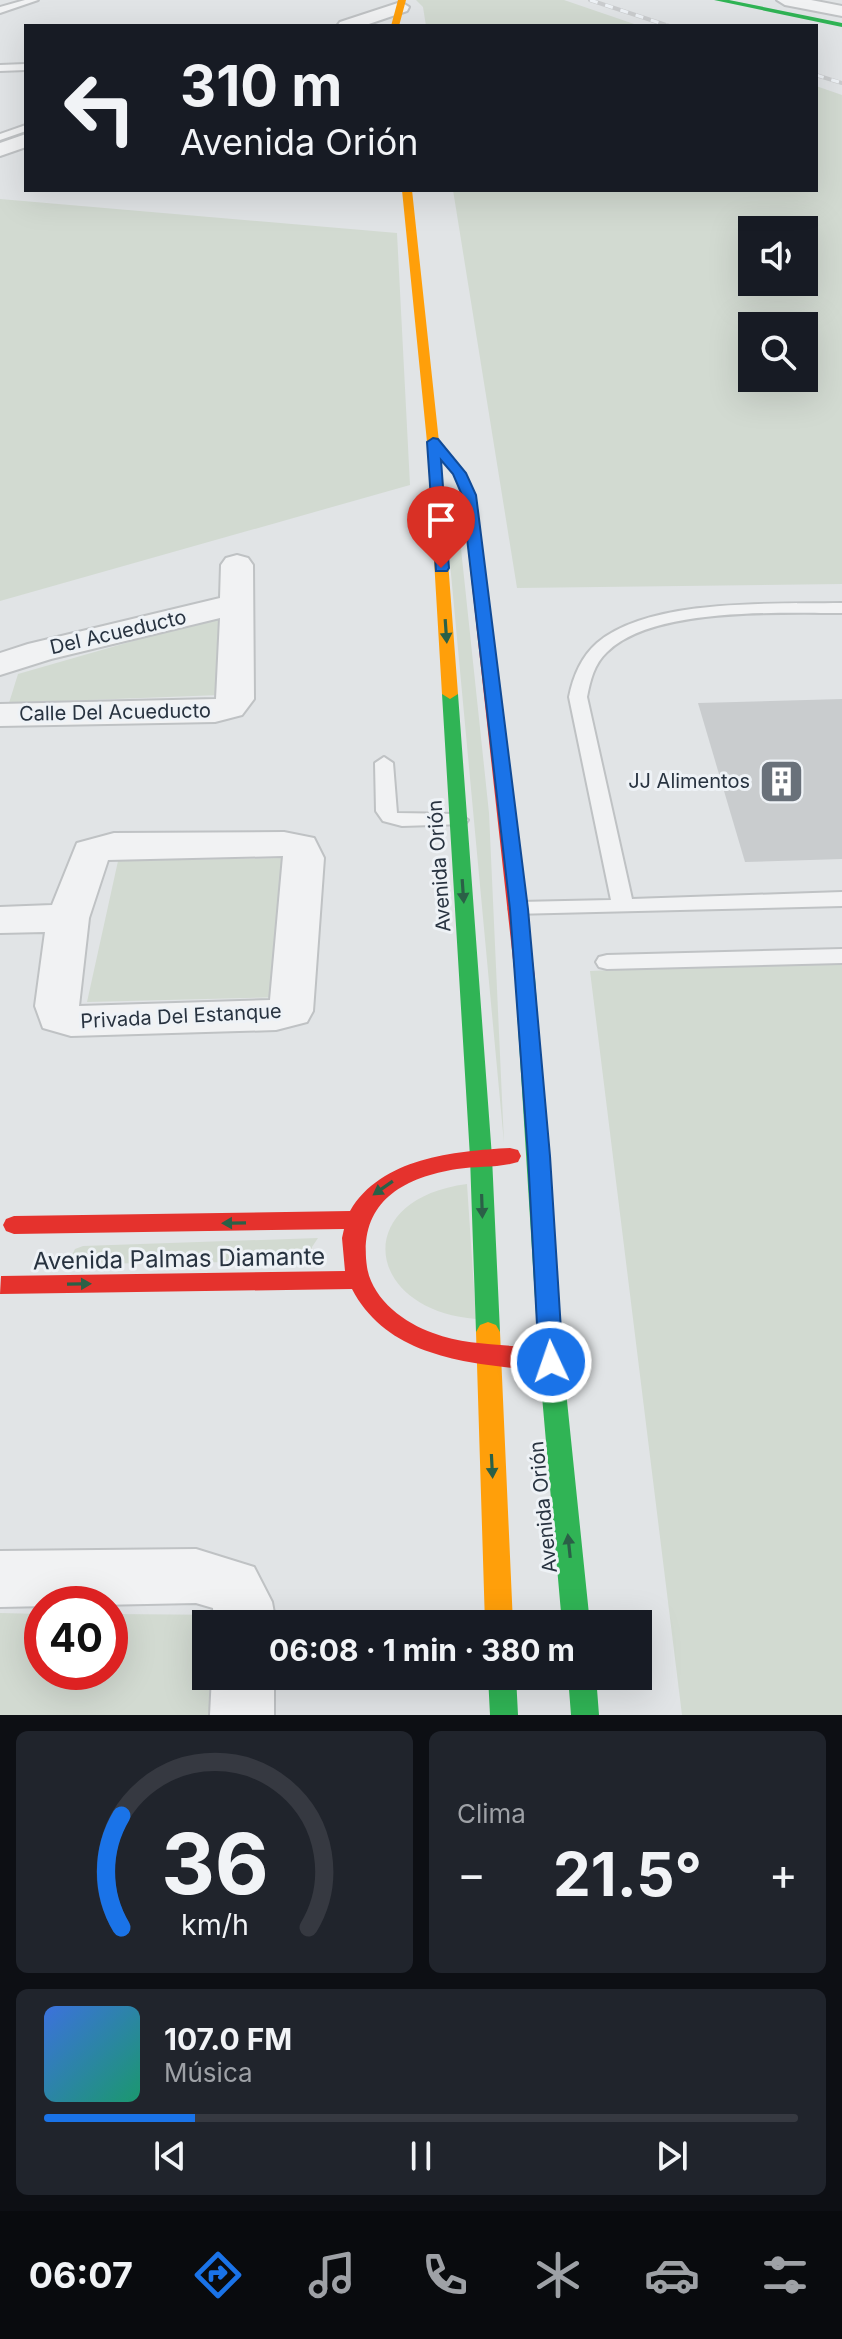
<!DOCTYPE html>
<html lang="es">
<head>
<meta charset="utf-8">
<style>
  body { margin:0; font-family:Inter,sans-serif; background:#20242c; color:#f1f3f6; height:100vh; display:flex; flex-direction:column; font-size:30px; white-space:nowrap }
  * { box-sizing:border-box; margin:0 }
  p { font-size:26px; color:#9ea1a6 }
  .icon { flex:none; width:44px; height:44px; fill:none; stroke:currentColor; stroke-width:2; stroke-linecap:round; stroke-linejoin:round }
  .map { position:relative; height:1715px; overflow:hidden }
  .panel { display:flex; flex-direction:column; gap:16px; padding:16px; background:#0d0f14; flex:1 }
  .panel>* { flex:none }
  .guide { position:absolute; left:24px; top:24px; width:794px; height:168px; border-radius:0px; box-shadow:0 8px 32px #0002; background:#171b24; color:#f1f3f6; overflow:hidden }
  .tools { position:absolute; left:738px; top:216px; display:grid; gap:16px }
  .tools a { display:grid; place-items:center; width:80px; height:80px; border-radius:0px; background:#171b24; box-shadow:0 8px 32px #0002; font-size:40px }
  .speed { position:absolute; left:24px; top:1586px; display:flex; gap:16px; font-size:40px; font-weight:700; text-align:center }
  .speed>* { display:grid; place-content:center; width:104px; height:104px; border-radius:50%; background:#171b24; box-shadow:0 8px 32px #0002; line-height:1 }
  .speed .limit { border:12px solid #d22; background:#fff; color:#111 }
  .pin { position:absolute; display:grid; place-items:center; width:68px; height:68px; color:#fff; margin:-82px -34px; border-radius:50% 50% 50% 0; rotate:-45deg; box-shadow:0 0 8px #0007 }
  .pin .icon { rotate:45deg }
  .me { position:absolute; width:88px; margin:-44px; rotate:357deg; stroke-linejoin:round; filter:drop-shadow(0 0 6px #0008) }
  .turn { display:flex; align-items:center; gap:28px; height:168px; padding:0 24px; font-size:36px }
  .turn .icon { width:104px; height:104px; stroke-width:2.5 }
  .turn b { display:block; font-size:56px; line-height:68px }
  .big { font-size:60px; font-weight:700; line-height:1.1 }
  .panel .card { flex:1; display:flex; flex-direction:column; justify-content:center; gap:12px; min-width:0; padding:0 28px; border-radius:12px; background:#20242c }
  .panel .dial { align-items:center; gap:0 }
  .dial svg { height:208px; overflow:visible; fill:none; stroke:#363941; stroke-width:7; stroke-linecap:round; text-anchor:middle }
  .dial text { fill:#f1f3f6; stroke:none }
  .song { display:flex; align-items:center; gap:24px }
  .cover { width:96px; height:96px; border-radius:12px; background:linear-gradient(135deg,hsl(220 70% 55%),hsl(160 70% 35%)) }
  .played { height:8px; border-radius:4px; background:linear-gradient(90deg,#1a73e8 20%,#363941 20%) }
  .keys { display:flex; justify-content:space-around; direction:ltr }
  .heat { display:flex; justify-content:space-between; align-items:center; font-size:44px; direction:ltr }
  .panel .tiles { flex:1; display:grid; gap:16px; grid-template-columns:1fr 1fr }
  .card:last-child { grid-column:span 2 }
  .trip { position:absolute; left:192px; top:1610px; width:460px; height:80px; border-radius:0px; background:#171b24; box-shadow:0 8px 32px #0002; font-weight:700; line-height:80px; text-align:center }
  .tab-bar { display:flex; height:128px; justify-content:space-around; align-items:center; background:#090b0e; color:#9ea1a6 }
  .tab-bar .icon { width:56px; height:56px }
  .tab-bar .current { color:#1a73e8 }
  .tab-bar b { font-size:36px; color:#f1f3f6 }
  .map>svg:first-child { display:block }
  .green { fill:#d2dad1; fill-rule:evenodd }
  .building { fill:#c9ccce }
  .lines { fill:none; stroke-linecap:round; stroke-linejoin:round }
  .lane-casing { stroke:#bfc2c4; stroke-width:4 }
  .street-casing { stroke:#bfc2c4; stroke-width:4 }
  .lane { fill:#f1f2f3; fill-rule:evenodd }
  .street { fill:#f1f2f3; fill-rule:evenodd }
  .fast { fill:#30b455; fill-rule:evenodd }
  .slow { fill:#ff9f0a; fill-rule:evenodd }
  .jam { fill:#e5322d; fill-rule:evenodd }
  .rail-casing { stroke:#caccce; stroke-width:4 }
  .rail { stroke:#eef2f6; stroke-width:3; stroke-dasharray:8; stroke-linecap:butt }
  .oneway { fill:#2b6047 }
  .route { fill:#1a73e8; stroke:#114b97; stroke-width:2 }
  .labels { text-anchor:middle; stroke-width:6; stroke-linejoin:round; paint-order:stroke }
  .street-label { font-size:20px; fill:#283340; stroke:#eef2f6 }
  .poi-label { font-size:20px; fill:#283340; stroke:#eef2f6; text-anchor:end }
  .near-street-label { font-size:24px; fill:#283340; stroke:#eef2f6 }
</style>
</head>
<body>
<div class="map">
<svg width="842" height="1715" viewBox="0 0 842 1715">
  <rect width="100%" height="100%" fill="#e1e4e6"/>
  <path class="green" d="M416,0H564L640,26H426L423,7Z
    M816,86L842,95V584L517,588L453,190H816ZM752,230H804V282H752ZM752,326H804V378H752Z
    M0,199L397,233L410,485L0,601Z
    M443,488L455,492L489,813L504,1143Z
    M220,616V695L9,703L18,674Z
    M289,858L284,997L87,1002L118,861Z
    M842,959V1715H682L590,971Z
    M467,1184L476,1319C364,1310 350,1199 467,1184Z
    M318,1238L312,1247V1261L73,1264L70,1259L75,1249L83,1246Z
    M0,1613L42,1614V1672H110V1614L237,1615L236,1624H206V1676H231L226,1715H0Z"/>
  <path class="building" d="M842,699V859L745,862L698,703Z"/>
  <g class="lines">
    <defs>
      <path id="lane" d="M25,0H38L0,13V7Z
        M26,64V70L0,71V65Z
        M26,125V131L0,140V134Z
        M842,603V613C780,613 653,607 607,652C594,664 590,681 587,697L632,899L842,892V906L512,914L509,909L519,902L611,900L569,697C573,677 581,657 597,643C649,598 775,604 842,603Z
        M384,757L393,763L397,813L458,814L468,820L465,824L402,826L383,821L376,811L375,763Z
        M842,949V963L607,969L599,967L596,962L599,957L607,955Z"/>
      <path id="street" d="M777,0H811L842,6V16L785,5Z
        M401,2L409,7L407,11L363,26H337L340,22Z
        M26,134V147L0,156V143Z
        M237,555L248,558L253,565L254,699L242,715L215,722L0,726V704L216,699L220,618L51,659L0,675V653L28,644L220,598L221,565L226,558Z
        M284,832L314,838L324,858L313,1011L307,1022L276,1030L71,1036L43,1028L35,1006L45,932L0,933V907L52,905L77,843L114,833ZM283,856L270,1000L79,1006L89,918L108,860Z
        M196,1549L254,1567L272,1602L276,1624H214L213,1608L196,1603L0,1607V1551Z
        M212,1676H274V1715H210Z"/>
    </defs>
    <use href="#lane" class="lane-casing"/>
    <use href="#street" class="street-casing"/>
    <use href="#lane" class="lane"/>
    <use href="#street" class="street"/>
    <path class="fast" d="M714,0H729L842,23V27Z
      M450,689L458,694L492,1157L500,1332L496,1339L488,1342L480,1339L476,1332L470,1157L442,694Z
      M525,972L535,978L563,1362L590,1624H562L539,1362L515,978Z
      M488,1676H516L518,1715H490Z
      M568,1676H596L599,1715H571Z"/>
    <path class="slow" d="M398,0H406L399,26H391Z
      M402,190H412L439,442L458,694L450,699L442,694L427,442Z
      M488,1322L496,1325L500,1332L513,1624H485L476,1332L480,1325Z"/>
    <path class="jam" d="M435,440L440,441L466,473L476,495L535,978L525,984L515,978L462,495L453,474L429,444Z
      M510,1148L518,1150L521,1156L518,1162C499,1168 477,1166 457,1169C400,1178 358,1204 367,1267C372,1299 404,1323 433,1333C474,1349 519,1341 560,1355L563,1362L560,1369L551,1372C479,1364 390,1362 352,1289L0,1294L1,1276L345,1271L342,1238L344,1229L14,1234L6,1231L3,1225L6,1219L14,1216L350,1211C381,1158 454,1151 510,1148Z"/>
    <defs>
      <path id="rail" d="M590,0L669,26
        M816,75L842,83"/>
    </defs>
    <use href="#rail" class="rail-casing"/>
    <use href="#rail" class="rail"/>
  </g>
  <defs><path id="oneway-solid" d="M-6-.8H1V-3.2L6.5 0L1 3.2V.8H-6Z" transform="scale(2)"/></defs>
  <g class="oneway">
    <use href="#oneway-solid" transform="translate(446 631) rotate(86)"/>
    <use href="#oneway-solid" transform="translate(463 891) rotate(86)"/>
    <use href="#oneway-solid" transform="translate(383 1188) rotate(145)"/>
    <use href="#oneway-solid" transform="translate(482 1206) rotate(88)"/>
    <use href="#oneway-solid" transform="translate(234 1223) rotate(179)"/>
    <use href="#oneway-solid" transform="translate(79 1284) rotate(-1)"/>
    <use href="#oneway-solid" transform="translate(492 1466) rotate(87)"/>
    <use href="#oneway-solid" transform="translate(569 1546) rotate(-96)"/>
  </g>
  <path class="route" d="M433,438L438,439L466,473L476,495L528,909L550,1156L563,1362L560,1369L551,1372L542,1369L539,1362L528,1156L510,909L462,495L453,474L441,460L449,568L447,571H436L427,442Z"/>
  <defs>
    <symbol id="building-square" viewBox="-11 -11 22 22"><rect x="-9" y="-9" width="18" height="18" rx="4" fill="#69717a" stroke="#eef2f6"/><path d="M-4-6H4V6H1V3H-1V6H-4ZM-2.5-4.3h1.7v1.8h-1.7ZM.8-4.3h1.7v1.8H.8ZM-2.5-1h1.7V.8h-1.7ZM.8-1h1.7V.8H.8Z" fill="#fff"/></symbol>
  </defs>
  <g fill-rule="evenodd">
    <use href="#building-square" x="756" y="756" width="51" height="51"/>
  </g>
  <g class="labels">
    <g class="street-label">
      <text transform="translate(118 632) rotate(-13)" y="7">Del Acueducto</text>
      <text transform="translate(115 712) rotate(-1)" y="7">Calle Del Acueducto</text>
      <text transform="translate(439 866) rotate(-94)" y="7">Avenida Orión</text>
      <text transform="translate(181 1016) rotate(-3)" y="7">Privada Del Estanque</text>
      <text transform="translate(543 1507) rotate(-96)" y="7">Avenida Orión</text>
    </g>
    <g class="poi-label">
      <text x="750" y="788">JJ Alimentos</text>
    </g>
    <g class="near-street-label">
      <text transform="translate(179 1259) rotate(-1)" y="8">Avenida Palmas Diamante</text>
    </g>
  </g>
</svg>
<div class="tools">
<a><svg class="icon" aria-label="sound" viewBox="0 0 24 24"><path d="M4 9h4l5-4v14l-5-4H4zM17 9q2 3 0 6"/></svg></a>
<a><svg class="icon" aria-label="search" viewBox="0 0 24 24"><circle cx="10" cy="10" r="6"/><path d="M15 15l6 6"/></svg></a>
</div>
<div class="speed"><div class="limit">40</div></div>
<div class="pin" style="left:441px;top:568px;background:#d93025"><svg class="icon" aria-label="arrive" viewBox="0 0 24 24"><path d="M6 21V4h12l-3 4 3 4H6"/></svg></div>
<svg class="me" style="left:551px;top:1362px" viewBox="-20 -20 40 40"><circle r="17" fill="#1a73e8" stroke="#fff" stroke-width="3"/><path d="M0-11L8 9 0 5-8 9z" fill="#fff"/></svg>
<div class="trip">06:08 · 1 min · 380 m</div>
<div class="guide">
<div class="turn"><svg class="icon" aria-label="left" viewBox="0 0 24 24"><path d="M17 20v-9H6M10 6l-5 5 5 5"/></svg><div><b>310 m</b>Avenida Orión</div></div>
</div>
</div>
<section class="panel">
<div class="tiles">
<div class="card dial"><svg viewBox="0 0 100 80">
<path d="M14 69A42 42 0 1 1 86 69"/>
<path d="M14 69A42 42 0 0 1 14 26" stroke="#1a73e8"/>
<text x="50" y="56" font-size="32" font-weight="700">36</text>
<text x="50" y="72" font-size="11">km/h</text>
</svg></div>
<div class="card"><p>Clima</p>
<div class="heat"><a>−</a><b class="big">21.5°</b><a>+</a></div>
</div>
<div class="card">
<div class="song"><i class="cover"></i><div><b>107.0 FM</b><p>Música</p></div></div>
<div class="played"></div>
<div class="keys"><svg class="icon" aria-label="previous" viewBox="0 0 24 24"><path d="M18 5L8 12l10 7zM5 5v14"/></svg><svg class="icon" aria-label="pause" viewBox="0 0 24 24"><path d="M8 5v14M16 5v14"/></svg><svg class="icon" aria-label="next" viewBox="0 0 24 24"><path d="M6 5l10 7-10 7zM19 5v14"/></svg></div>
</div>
</div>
</section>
<nav class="tab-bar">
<b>06:07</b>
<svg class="icon current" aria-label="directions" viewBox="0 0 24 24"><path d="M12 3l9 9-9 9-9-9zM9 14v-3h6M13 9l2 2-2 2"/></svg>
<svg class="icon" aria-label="music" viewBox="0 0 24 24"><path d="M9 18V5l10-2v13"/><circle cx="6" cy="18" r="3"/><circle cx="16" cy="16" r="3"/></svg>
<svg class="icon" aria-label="phone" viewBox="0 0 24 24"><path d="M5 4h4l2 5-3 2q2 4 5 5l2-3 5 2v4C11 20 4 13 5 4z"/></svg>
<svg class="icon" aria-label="climate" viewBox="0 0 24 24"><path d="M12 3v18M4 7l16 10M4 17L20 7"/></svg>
<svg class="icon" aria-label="car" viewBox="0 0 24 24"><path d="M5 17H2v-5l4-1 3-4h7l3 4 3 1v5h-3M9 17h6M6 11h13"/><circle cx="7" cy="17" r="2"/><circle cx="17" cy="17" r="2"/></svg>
<svg class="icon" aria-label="filters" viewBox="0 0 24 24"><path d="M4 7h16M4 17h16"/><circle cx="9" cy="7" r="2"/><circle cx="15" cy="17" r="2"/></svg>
</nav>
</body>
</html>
